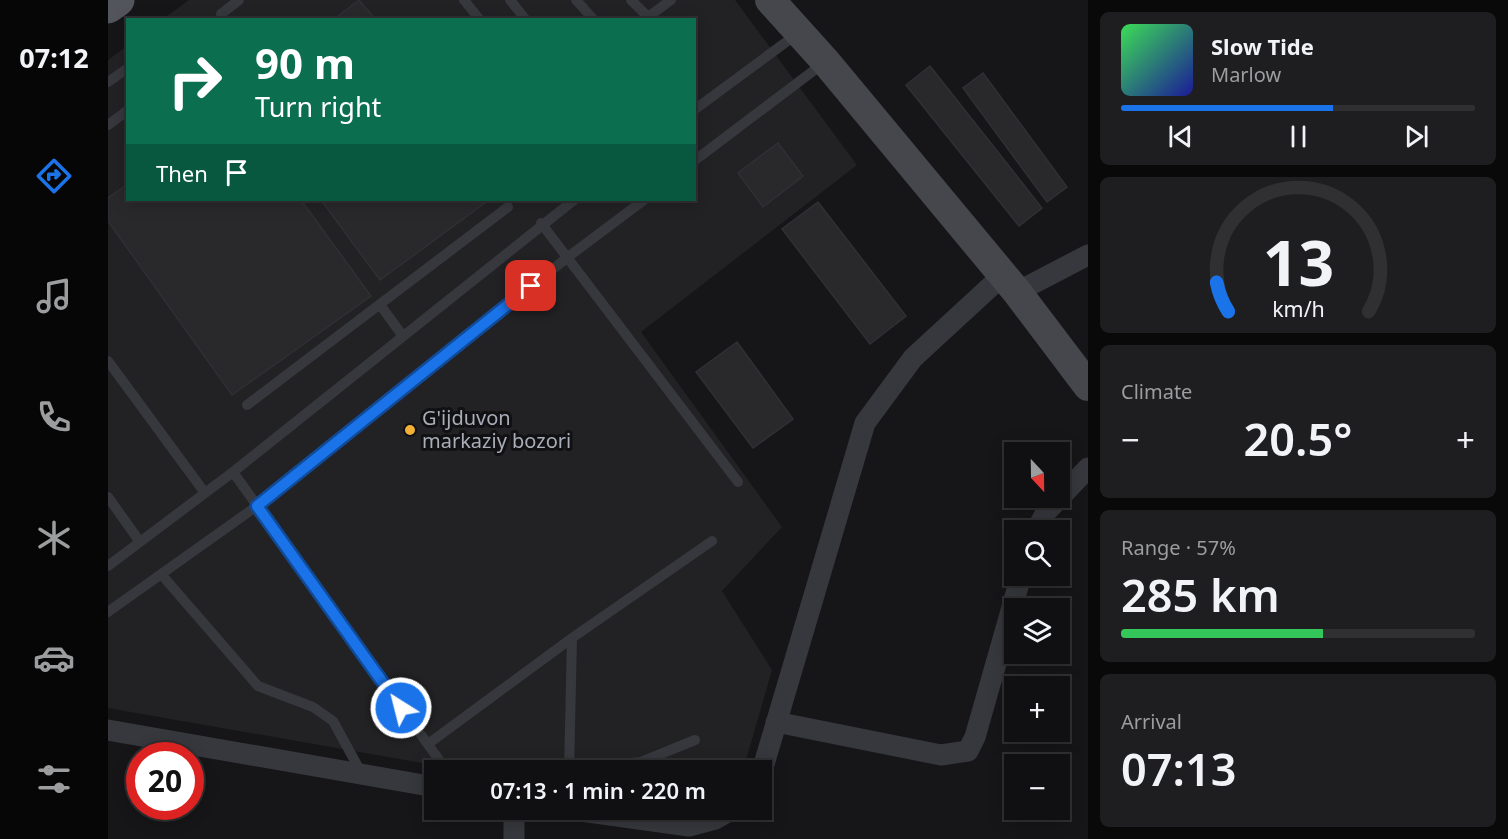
<!DOCTYPE html>
<html lang="en">
<head>
<meta charset="utf-8">
<style>
  body { margin:0; font-family:"Noto Sans",sans-serif; background:#1e1e20; color:#f1f3f6; height:100vh; display:flex; flex-direction:column; font-size:22px; white-space:nowrap }
  * { box-sizing:border-box; margin:0 }
  p { font-size:20px; color:#9c9d9f }
  .icon { flex:none; width:33px; height:33px; fill:none; stroke:currentColor; stroke-width:2; stroke-linecap:round; stroke-linejoin:round }
  .map { position:relative; flex:1; overflow:hidden }
  .drawer { display:flex; flex-direction:column; gap:12px; padding:12px; background:#09090a; width:420px }
  .drawer>* { flex:none }
  .guide { position:absolute; left:18px; top:18px; width:570px; height:183px; border-radius:0px; box-shadow:0 3px 15px #0003,0 0 0 2px #303032; background:#0b6e4f; color:#fff; overflow:hidden }
  .needle { width:39px; rotate:158deg }
  .buttons { position:absolute; left:896px; top:442px; display:grid; gap:12px }
  .buttons a { display:grid; place-items:center; width:66px; height:66px; border-radius:0px; background:#101012; box-shadow:0 3px 15px #0003,0 0 0 2px #303032; font-size:30px }
  .speed { position:absolute; left:18px; top:742px; display:flex; gap:12px; font-size:30px; font-weight:700; text-align:center }
  .speed>* { display:grid; place-content:center; width:78px; height:78px; border-radius:50%; background:#101012; box-shadow:0 3px 15px #0003,0 0 0 2px #303032; line-height:1 }
  .speed .limit { border:9px solid #d22; background:#fff; color:#111 }
  .pin { position:absolute; display:grid; place-items:center; width:51px; height:51px; color:#fff; margin:-26px; border-radius:12px; box-shadow:0 3px 9px #0006 }
  .me { position:absolute; width:66px; margin:-33px; rotate:324deg; stroke-linejoin:round; filter:drop-shadow(0 0 4px #0008) }
  .turn { display:flex; align-items:center; gap:21px; height:126px; padding:0 30px; font-size:27px }
  .turn .icon { width:78px; height:78px; stroke-width:2.5 }
  .turn b { display:block; font-size:42px; line-height:51px }
  .then { display:flex; align-items:center; height:57px; padding:0 30px; background:#0003; gap:12px; font-size:22px }
  .big { font-size:45px; font-weight:600; line-height:1.1 }
  .drawer .tile { flex:1; display:flex; flex-direction:column; justify-content:center; gap:9px; min-width:0; padding:0 21px; border-radius:9px; background:#1e1e20 }
  .drawer .dial { align-items:center; gap:0 }
  .dial svg { height:156px; overflow:visible; fill:none; stroke:#303032; stroke-width:7; stroke-linecap:round; text-anchor:middle }
  .dial text { fill:#f1f3f6; stroke:none }
  .song { display:flex; align-items:center; gap:18px }
  .cover { width:72px; height:72px; border-radius:9px; background:linear-gradient(135deg,hsl(130 70% 55%),hsl(240 70% 35%)) }
  .played { height:6px; border-radius:3px; background:linear-gradient(90deg,#1a73e8 60%,#303032 60%) }
  .keys { display:flex; justify-content:space-around; direction:ltr }
  .heat { display:flex; justify-content:space-between; align-items:center; font-size:33px; direction:ltr }
  .charge { height:9px; border-radius:4px; background:linear-gradient(90deg,#34c759 57%,#303032 0) }
  .trip { position:absolute; left:316px; top:760px; width:348px; height:60px; border-radius:0px; background:#101012; box-shadow:0 3px 15px #0003,0 0 0 2px #303032; font-weight:600; line-height:60px; text-align:center }
  main { display:flex; flex:1; min-height:0 }
  .tab-bar { display:flex; flex-direction:column; width:108px; justify-content:space-around; align-items:center; background:#060607; color:#9c9d9f }
  .tab-bar .icon { width:42px; height:42px }
  .tab-bar .on { color:#1a73e8 }
  .tab-bar b { font-size:27px; color:#f1f3f6 }
  .map>svg:first-child { display:block }
  .built { fill:#222225 }
  .building { fill:#29292c; stroke:#303034; stroke-width:1.5 }
  .lines { fill:none; stroke-linecap:round; stroke-linejoin:round }
  .lane { stroke:#37383d; stroke-width:10 }
  .street { stroke:#37383d; stroke-width:21 }
  .secondary { stroke:#45474d; stroke-width:30 }
  .primary { stroke:#53555c; stroke-width:33 }
  .route-casing { stroke:#114b97; stroke-width:15 }
  .route { stroke:#1a73e8; stroke-width:10 }
  .poi-dot { fill:#f2b134; stroke:#111113; stroke-width:2 }
  .labels { text-anchor:middle; stroke-width:6; stroke-linejoin:round; paint-order:stroke }
  .poi-label { font-size:20px; fill:#a8adb8; stroke:#111113; text-anchor:start }
</style>
</head>
<body>
<main>
<nav class="tab-bar">
<b>07:12</b>
<svg class="icon on" aria-label="directions" viewBox="0 0 24 24"><path d="M12 3l9 9-9 9-9-9zM9 14v-3h6M13 9l2 2-2 2"/></svg>
<svg class="icon" aria-label="music" viewBox="0 0 24 24"><path d="M9 18V5l10-2v13"/><circle cx="6" cy="18" r="3"/><circle cx="16" cy="16" r="3"/></svg>
<svg class="icon" aria-label="phone" viewBox="0 0 24 24"><path d="M5 4h4l2 5-3 2q2 4 5 5l2-3 5 2v4C11 20 4 13 5 4z"/></svg>
<svg class="icon" aria-label="climate" viewBox="0 0 24 24"><path d="M12 3v18M4 7l16 10M4 17L20 7"/></svg>
<svg class="icon" aria-label="car" viewBox="0 0 24 24"><path d="M5 17H2v-5l4-1 3-4h7l3 4 3 1v5h-3M9 17h6M6 11h13"/><circle cx="7" cy="17" r="2"/><circle cx="17" cy="17" r="2"/></svg>
<svg class="icon" aria-label="filters" viewBox="0 0 24 24"><path d="M4 7h16M4 17h16"/><circle cx="9" cy="7" r="2"/><circle cx="15" cy="17" r="2"/></svg>
</nav>
<div class="map">
<svg width="980" height="839" viewBox="0 0 980 839">
  <rect width="100%" height="100%" fill="#161618"/>
  <path class="built" d="M81,0H627L749,165L533,332L674,527L614,591L664,670L636,767L632,771H360L0,708V60L19,46L20,200H586V20L55,19Z"/>
  <path class="building" d="M251,0L268,20H225Z
    M822,66L934,208L911,226L798,85Z
    M875,73L959,187L939,202L855,88Z
    M670,143L695,176L655,207L630,173Z
    M20,184V200H193L263,296L124,395L0,221V198Z
    M213,200H381L272,280Z
    M710,202L798,316L762,344L674,229Z
    M629,342L685,419L645,448L588,372Z"/>
  <g class="lines">
    <path class="lane" d="M356,0L372,20
      M402,0L418,20
      M468,0L486,20
      M523,0L540,17
      M113,14L131,0
      M536,20L563,0
      M0,82L20,68
      M586,110L689,34
      M0,125L20,110
      M586,161L717,62
      M433,223L630,482
      M273,306L294,335
      M0,361L97,493
      M139,405L400,207
      M125,472L339,771
      M0,497L32,542
      M0,566L125,472L466,200
      M53,574L150,686L205,707L225,721L254,774
      M0,612L149,506L460,257L536,200
      M320,744L464,638L604,541
      M462,769L533,762L587,740
      M461,771L464,638"/>
    <path class="street" d="M909,292L980,255
      M928,531L938,512L980,468
      M668,722L833,755L860,751L867,737L913,576
      M0,730L327,787
      M654,771L757,423L805,358L894,276
      M466,810L581,826L607,819L623,810
      M406,839V810"/>
    <path class="secondary" d="M662,0L718,62L909,292L980,386"/>
    <path class="primary" d="M0,7L10,0"/>
  </g>
  <g class="lines">
    <defs>
      <path id="route" d="M293,708L149,506L423,286"/>
    </defs>
    <use href="#route" class="route-casing"/>
    <use href="#route" class="route"/>
  </g>
  <circle class="poi-dot" cx="302" cy="430" r="6"/>
  <g class="labels">
    <g class="poi-label">
      <text x="314" y="425">G'ijduvon<tspan x="314" dy="23">markaziy bozori</tspan></text>
    </g>
  </g>
</svg>
<div class="buttons">
<a><svg class="needle" viewBox="-14 -14 28 28"><path d="M0-13l5 13h-10z" fill="#e53935"/><path d="M0 13l5-13h-10z" fill="#9c9d9f"/></svg></a>
<a><svg class="icon" aria-label="search" viewBox="0 0 24 24"><circle cx="10" cy="10" r="6"/><path d="M15 15l6 6"/></svg></a>
<a><svg class="icon" aria-label="layers" viewBox="0 0 24 24"><path d="M12 4l9 5-9 5-9-5zM3 14l9 5 9-5"/></svg></a>
<a>+</a>
<a>−</a>
</div>
<div class="speed"><div class="limit">20</div></div>
<div class="pin" style="left:423px;top:286px;background:#d93025"><svg class="icon" aria-label="arrive" viewBox="0 0 24 24"><path d="M6 21V4h12l-3 4 3 4H6"/></svg></div>
<svg class="me" style="left:293px;top:708px" viewBox="-20 -20 40 40"><circle r="17" fill="#1a73e8" stroke="#fff" stroke-width="3"/><path d="M0-11L8 9 0 5-8 9z" fill="#fff"/></svg>
<div class="trip">07:13 · 1 min · 220 m</div>
<div class="guide">
<div class="turn"><svg class="icon" aria-label="right" viewBox="0 0 24 24"><path d="M7 20v-9h11M14 6l5 5-5 5"/></svg><div><b>90 m</b>Turn right</div></div>
<div class="then">Then<svg class="icon" aria-label="arrive" viewBox="0 0 24 24"><path d="M6 21V4h12l-3 4 3 4H6"/></svg></div>
</div>
</div>
<section class="drawer">
<div class="tile">
<div class="song"><i class="cover"></i><div><b>Slow Tide</b><p>Marlow</p></div></div>
<div class="played"></div>
<div class="keys"><svg class="icon" aria-label="previous" viewBox="0 0 24 24"><path d="M18 5L8 12l10 7zM5 5v14"/></svg><svg class="icon" aria-label="pause" viewBox="0 0 24 24"><path d="M8 5v14M16 5v14"/></svg><svg class="icon" aria-label="next" viewBox="0 0 24 24"><path d="M6 5l10 7-10 7zM19 5v14"/></svg></div>
</div>
<div class="tile dial"><svg viewBox="0 0 100 80">
<path d="M14 69A42 42 0 1 1 86 69"/>
<path d="M14 69A42 42 0 0 1 8 54" stroke="#1a73e8"/>
<text x="50" y="56" font-size="32" font-weight="700">13</text>
<text x="50" y="72" font-size="11">km/h</text>
</svg></div>
<div class="tile"><p>Climate</p>
<div class="heat"><a>−</a><b class="big">20.5°</b><a>+</a></div>
</div>
<div class="tile"><p>Range · 57%</p><b class="big">285 km</b><div class="charge"></div></div>
<div class="tile"><p>Arrival</p><b class="big">07:13</b></div>
</section>
</main>
</body>
</html>
